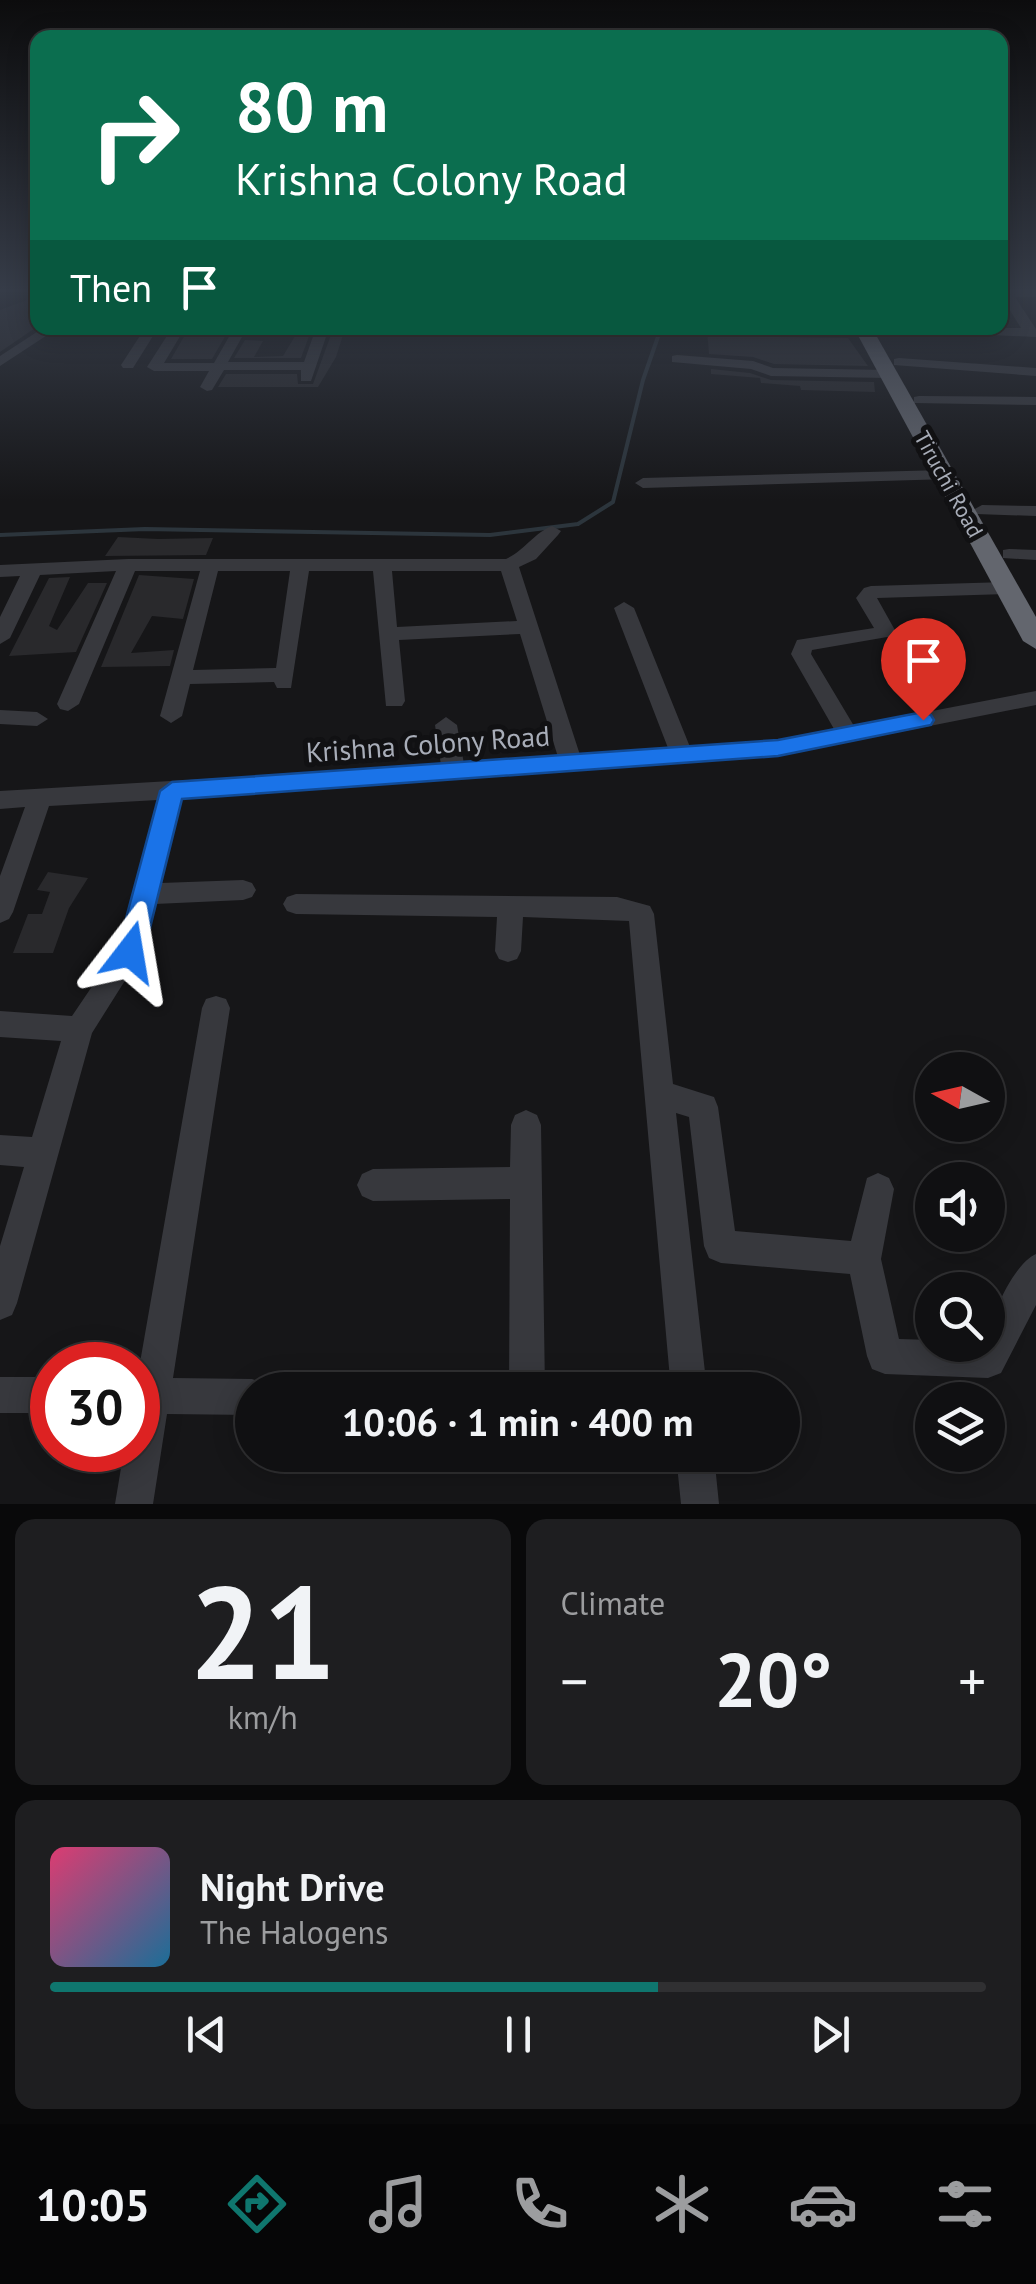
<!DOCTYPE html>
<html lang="en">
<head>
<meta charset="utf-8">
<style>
  body { margin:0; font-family:"PT Sans",sans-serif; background:#1e1e20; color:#f1f3f6; height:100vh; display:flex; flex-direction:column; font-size:38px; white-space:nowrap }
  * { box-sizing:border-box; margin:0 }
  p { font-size:32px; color:#9c9d9f }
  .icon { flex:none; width:55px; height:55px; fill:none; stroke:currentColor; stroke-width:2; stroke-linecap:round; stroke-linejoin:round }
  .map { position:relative; height:1504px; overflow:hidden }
  .details { display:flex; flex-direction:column; gap:15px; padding:15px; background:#09090a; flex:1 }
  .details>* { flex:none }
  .guide { position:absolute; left:30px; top:30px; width:978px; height:305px; border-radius:20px; box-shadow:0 5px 25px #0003,0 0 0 2px #303032; background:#0b6e4f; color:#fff; overflow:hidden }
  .needle { width:65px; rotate:278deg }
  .tools { position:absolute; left:915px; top:1052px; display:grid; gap:20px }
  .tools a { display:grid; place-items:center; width:90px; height:90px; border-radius:50%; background:#101012; box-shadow:0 5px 25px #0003,0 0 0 2px #303032; font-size:50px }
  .speed { position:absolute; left:30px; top:1342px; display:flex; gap:20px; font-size:50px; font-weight:700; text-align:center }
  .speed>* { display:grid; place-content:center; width:130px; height:130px; border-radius:50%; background:#101012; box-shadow:0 5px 25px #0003,0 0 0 2px #303032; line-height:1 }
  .speed .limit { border:15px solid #d22; background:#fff; color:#111 }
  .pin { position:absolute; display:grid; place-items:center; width:85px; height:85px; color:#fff; margin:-102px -42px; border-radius:50% 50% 50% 0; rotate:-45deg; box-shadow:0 0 10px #0007 }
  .pin .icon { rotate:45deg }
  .me { position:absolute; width:110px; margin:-55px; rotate:14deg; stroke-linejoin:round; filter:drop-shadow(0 0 8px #0008) }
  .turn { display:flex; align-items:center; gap:35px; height:210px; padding:0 40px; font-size:45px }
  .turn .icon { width:130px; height:130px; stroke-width:2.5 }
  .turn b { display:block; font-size:70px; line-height:85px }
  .then { display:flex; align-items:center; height:95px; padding:0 40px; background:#0003; gap:20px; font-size:38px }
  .big { font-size:75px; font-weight:700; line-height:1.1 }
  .details .widget { flex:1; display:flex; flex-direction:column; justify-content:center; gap:15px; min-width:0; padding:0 35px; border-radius:20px; background:#1e1e20 }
  .details .dial { align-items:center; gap:0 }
  .dial b { font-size:130px; line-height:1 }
  .song { display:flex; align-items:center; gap:30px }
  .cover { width:120px; height:120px; border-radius:15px; background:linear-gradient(135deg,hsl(340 70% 55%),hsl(200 70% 35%)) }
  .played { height:10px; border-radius:5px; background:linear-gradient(90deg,#0f766e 65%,#303032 65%) }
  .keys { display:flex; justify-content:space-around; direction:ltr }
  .heat { display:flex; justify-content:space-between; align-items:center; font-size:55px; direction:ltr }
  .details .tiles { flex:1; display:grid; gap:15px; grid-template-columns:1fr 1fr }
  .widget:last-child { grid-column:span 2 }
  .trip { position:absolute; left:235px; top:1372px; width:565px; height:100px; border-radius:50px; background:#101012; box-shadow:0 5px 25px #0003,0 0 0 2px #303032; font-weight:700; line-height:100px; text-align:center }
  .tabs { display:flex; height:160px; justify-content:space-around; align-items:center; background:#060607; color:#9c9d9f }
  .tabs .icon { width:70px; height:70px }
  .tabs .selected { color:#0f766e }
  .tabs b { font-size:45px; color:#f1f3f6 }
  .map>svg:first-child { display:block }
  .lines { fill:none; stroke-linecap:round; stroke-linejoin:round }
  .stream { stroke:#2c353c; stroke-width:4 }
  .building { fill:#29292c }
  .minor { fill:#37383d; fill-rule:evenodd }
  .highway { fill:#63666e; fill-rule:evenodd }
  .route { fill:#1a73e8; stroke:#114b97; stroke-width:2.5 }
  .labels { text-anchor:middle; stroke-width:10; stroke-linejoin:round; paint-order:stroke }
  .far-street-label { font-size:22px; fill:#a8adb8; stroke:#111113 }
  .street-label { font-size:28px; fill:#a8adb8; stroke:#111113 }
</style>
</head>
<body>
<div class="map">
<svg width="1036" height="1504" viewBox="0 0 1036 1504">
  <rect width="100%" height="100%" fill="#161618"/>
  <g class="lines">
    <path class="stream" d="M0,535L145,529L490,535L578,524L613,502L643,380L661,328"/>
  </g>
  <path class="building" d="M27,300L38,302V326L0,352V310Z
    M189,328H230L212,359H171Z
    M300,328H312L301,358H234L245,340L263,341L254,357L283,356Z
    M707,331L718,336L848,338L868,366L774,364L753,357L709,354Z
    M332,332H344L336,357L318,387H218L226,374H297L298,384H313Z
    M711,369L750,373L771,380L874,382L875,392L801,390L800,386L761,383L760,378L711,374Z
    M118,537L158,539L213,538L206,555L105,556Z
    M139,575L194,579L183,619L152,616L131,653L174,650L170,666L101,667Z
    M70,577L49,626L57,630L88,583H107L76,652L9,656L49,578Z
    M48,872L88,878L69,908L53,953H13L28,914H42L50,892L37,890Z"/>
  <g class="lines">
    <path class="minor" d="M1002,290H1036V297H1015L1036,329V337L927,332L920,328H1021L1000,294Z
      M43,328H58L0,366V356Z
      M145,328H158L133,368H123L121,365Z
      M172,328H185L164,363H214L234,328H247L228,362H304L316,328H329L311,381H301V370H224L212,390L207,391L200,387L209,371H154L147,367Z
      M711,328H867L872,331L865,335L718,332Z
      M677,355L753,361L773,368L888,370L895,374L888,378L771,376L751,369L672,362V356Z
      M899,358L1036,368V376L894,365V359Z
      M919,396L1036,397V405L914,403V397Z
      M944,470L950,471V479L643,488L635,483L643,478Z
      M982,505L1036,506V516L976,514L973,510Z
      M552,526L561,531L558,535L536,559L519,567L580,755L668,748L614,608L624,602L634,608L690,747L778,740L834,729L791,654L797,640L874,628L856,598L864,588L871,586L1007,582L1016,588L1007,594L877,598L896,632L893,636L812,650L811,654L854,726L1036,691V705L778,756L182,799L161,883L243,880L252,883L256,890L252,897L243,900L155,904L143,952L92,1033L17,1303L12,1315L0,1320V1246L24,1167L0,1165V1135L32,1137L61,1041L0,1037V1011L72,1016L118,948L158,800L49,806L13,912L9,919L0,923V876L25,807L0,809V791L441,765L435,725L446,717L457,725L464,764L558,757L520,634L399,640L405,701L402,706H386L373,571H309L291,688H277L274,682L190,684L182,716L171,723L160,716L200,571H135L79,704L68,711L60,709L57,704L116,571L40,575L10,638L0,644V617L20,576L0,577V565L128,559H506C524,551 535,532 552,526ZM218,571H290L276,668L193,670ZM392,571H501L517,621L397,627Z
      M1009,549L1036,550V560L1003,558V550Z
      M0,710L37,712L48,719L37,726L0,724Z
      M296,894L617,897L650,906L654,914L673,1084L714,1097L718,1107L735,1231L851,1241L867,1178L878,1173L889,1178L894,1189L881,1259L899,1339L932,1340V1345H988C988,1320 1013,1264 1036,1254V1305L1001,1373L988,1378L885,1374L872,1369L867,1356L850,1274L721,1263L709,1258L704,1246L689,1117L676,1113L707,1390H671L629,921L523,917L521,951L517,959L508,962L499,959L495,951L497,917L296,914L287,911L283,904L287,897Z
      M216,996L226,999L230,1008L173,1378L252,1379L265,1384L267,1390H252V1415L167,1414L153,1504H115L124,1450H138V1374L202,1008L206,999Z
      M526,1110L537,1115L541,1125L545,1390H509L510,1199L373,1201L362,1196L357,1185L362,1174L373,1169L510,1167L511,1125L515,1115Z
      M0,1377H52V1413H0Z
      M676,1455H714L719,1504H681Z"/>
    <path class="highway" d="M854,328H872L1036,617V649L1023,641Z"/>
  </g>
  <linearGradient id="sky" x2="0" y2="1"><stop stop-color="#0c0c0d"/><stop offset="0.58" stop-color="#363c48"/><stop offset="1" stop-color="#363c48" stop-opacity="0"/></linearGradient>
  <rect width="1036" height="501" fill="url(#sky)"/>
  <path class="route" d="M923,712L931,715L934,720L931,725L778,756L182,799L144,952L140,960L130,964L121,960L117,952L160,791L172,782L778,740Z"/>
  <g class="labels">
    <g class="far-street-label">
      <text transform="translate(949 484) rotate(61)" y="8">Tiruchi Road</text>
    </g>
    <g class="street-label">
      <text transform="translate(428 744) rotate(-4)" y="10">Krishna Colony Road</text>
    </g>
  </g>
</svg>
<div class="tools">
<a><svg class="needle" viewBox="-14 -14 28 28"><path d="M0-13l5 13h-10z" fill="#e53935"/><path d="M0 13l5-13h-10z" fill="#9c9d9f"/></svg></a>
<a><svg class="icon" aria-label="sound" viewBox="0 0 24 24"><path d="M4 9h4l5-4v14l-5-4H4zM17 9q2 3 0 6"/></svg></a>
<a><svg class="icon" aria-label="search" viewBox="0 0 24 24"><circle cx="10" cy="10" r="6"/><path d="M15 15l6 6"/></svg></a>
<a><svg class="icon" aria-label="layers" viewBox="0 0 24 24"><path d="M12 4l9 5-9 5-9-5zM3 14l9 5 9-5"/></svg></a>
</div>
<div class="speed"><div class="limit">30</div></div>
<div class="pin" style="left:923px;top:720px;background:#d93025"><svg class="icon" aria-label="arrive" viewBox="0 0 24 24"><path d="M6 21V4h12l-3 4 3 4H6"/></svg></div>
<svg class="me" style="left:130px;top:952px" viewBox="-20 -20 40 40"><path d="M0-17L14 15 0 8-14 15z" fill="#1a73e8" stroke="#fff" stroke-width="4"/></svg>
<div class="trip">10:06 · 1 min · 400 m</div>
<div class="guide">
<div class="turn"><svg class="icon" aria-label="right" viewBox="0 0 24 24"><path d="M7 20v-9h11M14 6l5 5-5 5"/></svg><div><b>80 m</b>Krishna Colony Road</div></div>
<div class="then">Then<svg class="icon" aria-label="arrive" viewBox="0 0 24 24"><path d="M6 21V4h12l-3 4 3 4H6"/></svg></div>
</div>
</div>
<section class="details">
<div class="tiles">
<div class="widget dial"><b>21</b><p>km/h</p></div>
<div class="widget"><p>Climate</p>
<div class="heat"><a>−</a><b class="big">20°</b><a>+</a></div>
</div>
<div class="widget">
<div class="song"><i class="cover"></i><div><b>Night Drive</b><p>The Halogens</p></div></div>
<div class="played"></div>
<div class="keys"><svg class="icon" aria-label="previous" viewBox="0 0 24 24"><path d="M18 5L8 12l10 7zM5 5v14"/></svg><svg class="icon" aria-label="pause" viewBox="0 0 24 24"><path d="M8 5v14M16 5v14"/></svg><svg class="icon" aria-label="next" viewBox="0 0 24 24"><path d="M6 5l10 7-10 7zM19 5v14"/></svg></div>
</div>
</div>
</section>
<nav class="tabs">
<b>10:05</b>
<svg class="icon selected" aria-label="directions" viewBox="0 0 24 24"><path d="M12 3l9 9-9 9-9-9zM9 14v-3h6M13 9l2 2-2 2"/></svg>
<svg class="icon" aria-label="music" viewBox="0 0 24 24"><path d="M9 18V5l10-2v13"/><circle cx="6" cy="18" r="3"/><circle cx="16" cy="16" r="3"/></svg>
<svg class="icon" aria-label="phone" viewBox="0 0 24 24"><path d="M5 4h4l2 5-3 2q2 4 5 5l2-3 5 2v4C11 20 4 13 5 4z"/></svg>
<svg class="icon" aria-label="climate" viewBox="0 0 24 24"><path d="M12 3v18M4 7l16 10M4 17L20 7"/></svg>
<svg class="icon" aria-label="car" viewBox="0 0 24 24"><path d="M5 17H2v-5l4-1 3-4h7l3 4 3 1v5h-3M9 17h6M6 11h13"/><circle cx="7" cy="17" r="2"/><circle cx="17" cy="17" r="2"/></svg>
<svg class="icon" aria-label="filters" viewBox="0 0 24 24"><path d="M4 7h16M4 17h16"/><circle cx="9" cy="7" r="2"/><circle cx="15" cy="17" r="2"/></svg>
</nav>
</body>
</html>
